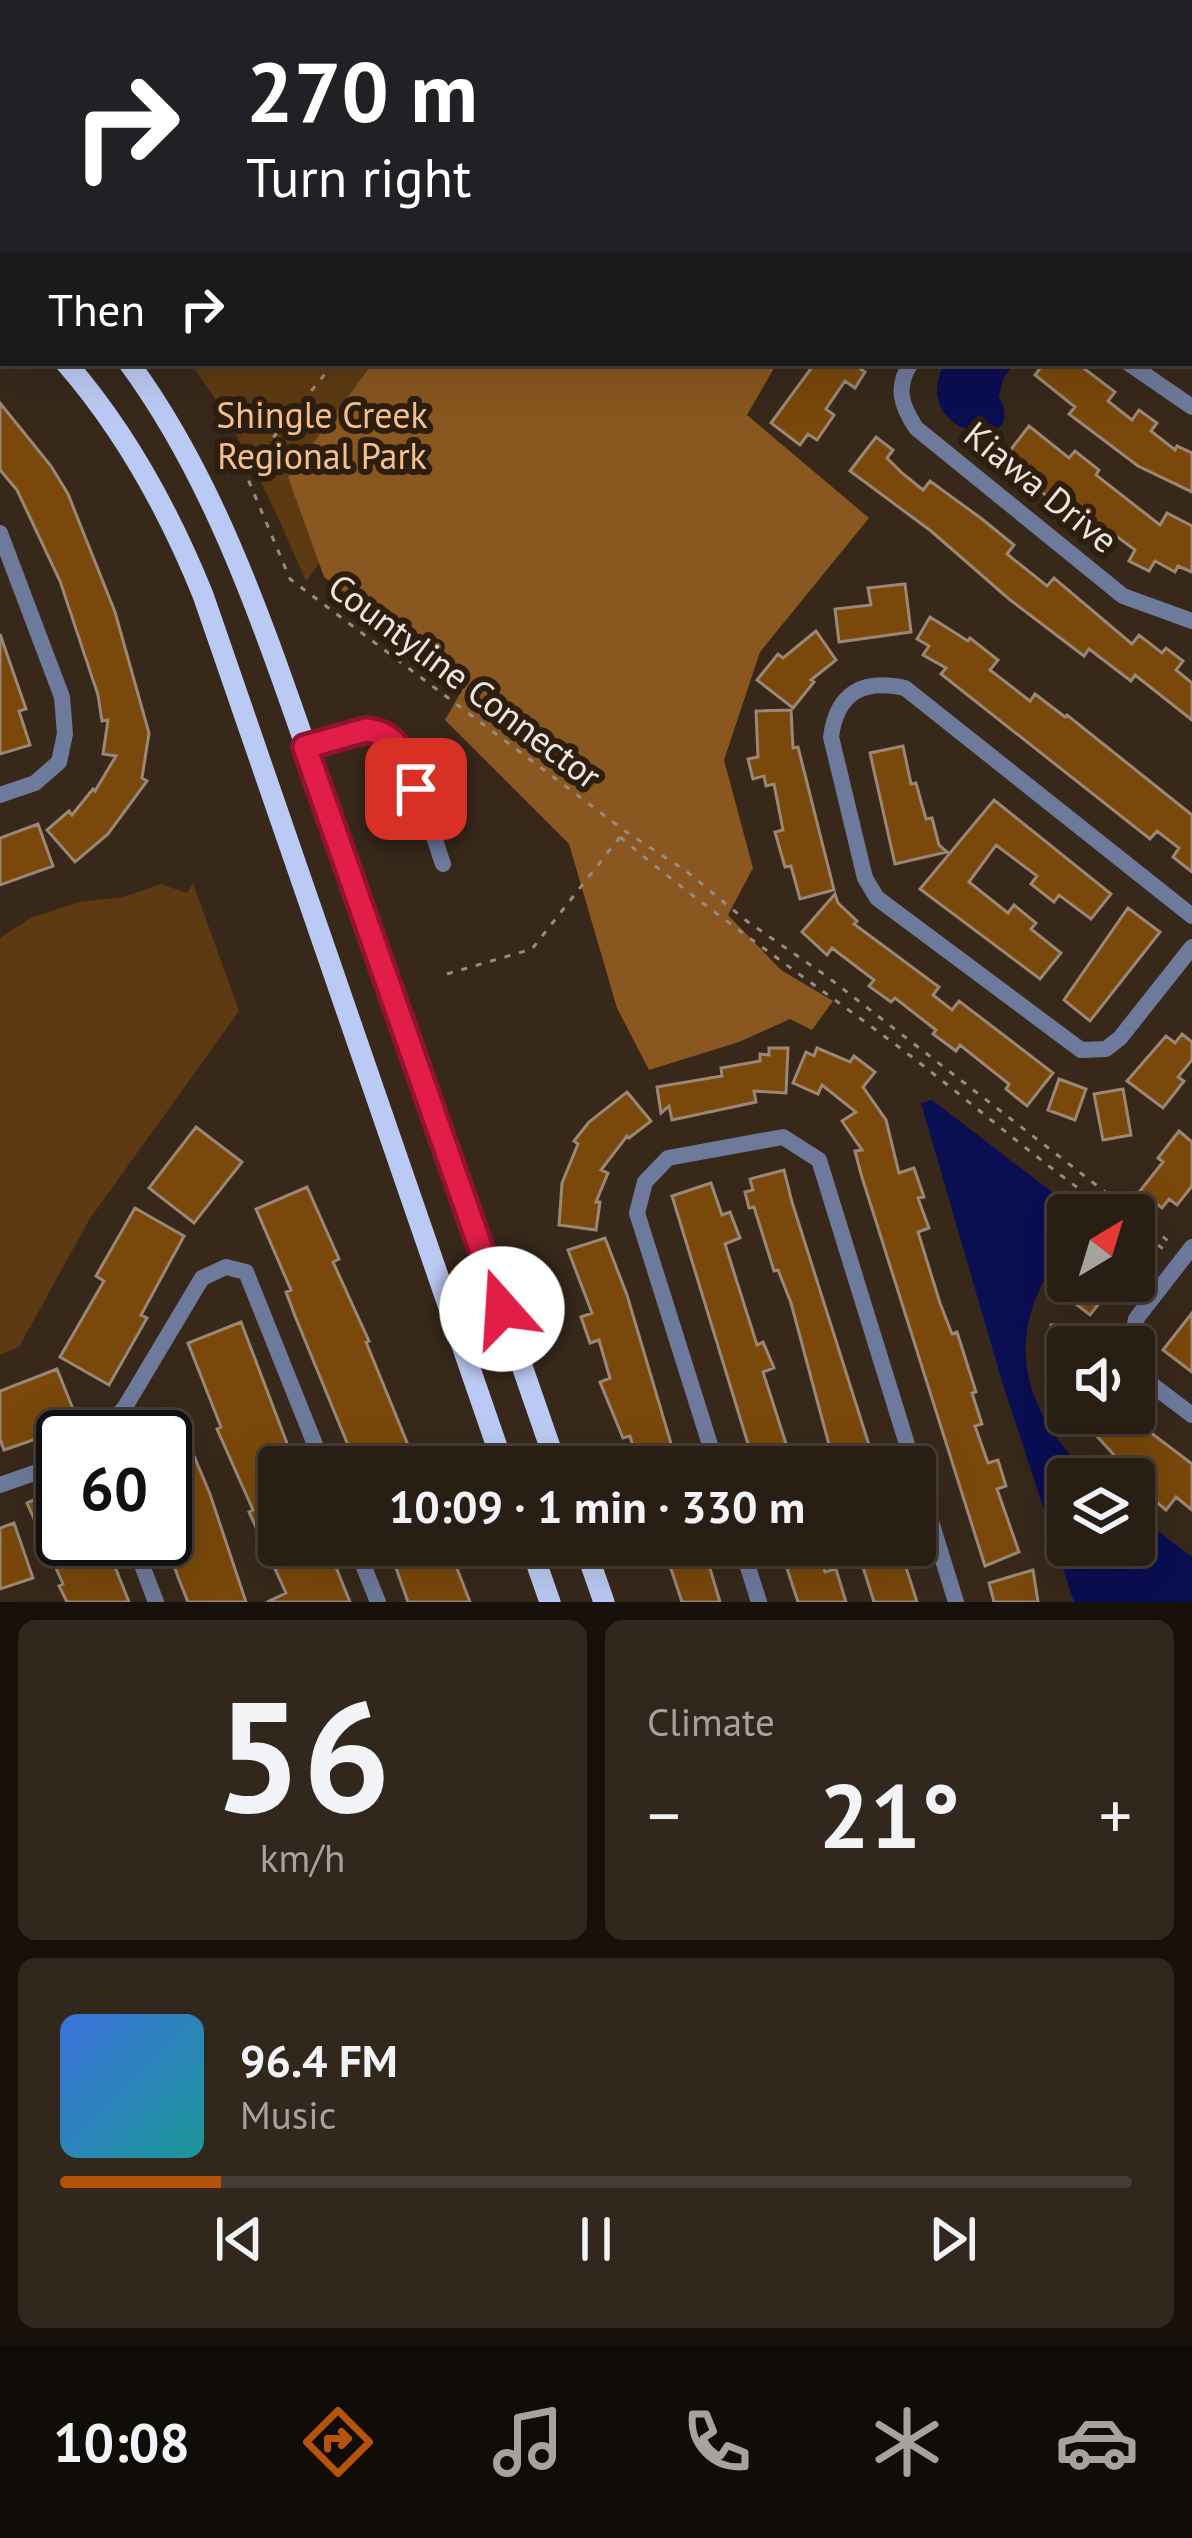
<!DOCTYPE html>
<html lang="en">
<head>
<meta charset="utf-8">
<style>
  body { margin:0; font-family:"PT Sans",sans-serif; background:#31271d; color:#f1f3f6; height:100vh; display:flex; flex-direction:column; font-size:45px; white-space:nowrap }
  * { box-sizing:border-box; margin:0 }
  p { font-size:39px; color:#a5a2a0 }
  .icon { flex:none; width:66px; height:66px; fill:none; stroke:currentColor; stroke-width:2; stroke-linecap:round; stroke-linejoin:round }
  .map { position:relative; height:1602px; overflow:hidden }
  .drawer { display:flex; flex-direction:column; gap:18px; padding:18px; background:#17100b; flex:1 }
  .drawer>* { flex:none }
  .top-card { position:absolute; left:0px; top:0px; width:1194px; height:366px; box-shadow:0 12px 48px #0002,0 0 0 3px #453c34; background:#202124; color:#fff; overflow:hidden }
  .needle { width:78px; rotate:38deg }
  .tools { position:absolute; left:1047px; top:1194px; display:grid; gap:24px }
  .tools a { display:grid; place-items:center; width:108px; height:108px; border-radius:12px; background:#291e14; box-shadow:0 12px 48px #0002,0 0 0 3px #453c34; font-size:60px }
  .speed { position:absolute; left:36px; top:1410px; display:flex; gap:24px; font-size:60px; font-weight:700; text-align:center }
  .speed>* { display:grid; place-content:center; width:156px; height:156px; border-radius:50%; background:#291e14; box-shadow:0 12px 48px #0002,0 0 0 3px #453c34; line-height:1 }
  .speed .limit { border:6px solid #111; border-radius:18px; background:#fff; color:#111 }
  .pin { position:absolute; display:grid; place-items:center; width:102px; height:102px; color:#fff; margin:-51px; border-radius:24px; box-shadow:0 6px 18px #0006 }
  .me { position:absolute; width:132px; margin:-66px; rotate:341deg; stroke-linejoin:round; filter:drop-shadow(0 0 9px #0008) }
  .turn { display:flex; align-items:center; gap:42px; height:252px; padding:0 48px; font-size:54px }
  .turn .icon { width:156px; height:156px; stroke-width:2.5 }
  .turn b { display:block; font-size:84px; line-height:102px }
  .then { display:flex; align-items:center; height:114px; padding:0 48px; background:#0003; gap:24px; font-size:45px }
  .big { font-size:90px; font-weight:700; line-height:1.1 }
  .drawer .widget { flex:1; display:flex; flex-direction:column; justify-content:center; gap:18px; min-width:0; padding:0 42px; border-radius:18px; background:#31271d }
  .drawer .dial { align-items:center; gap:0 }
  .dial b { font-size:156px; line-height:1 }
  .song { display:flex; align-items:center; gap:36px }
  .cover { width:144px; height:144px; border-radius:18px; background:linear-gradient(135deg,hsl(220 70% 55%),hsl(180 70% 35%)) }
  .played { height:12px; border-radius:6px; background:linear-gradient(90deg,#b45309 15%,#453c34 15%) }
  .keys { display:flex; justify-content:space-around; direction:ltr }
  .heat { display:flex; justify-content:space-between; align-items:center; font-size:66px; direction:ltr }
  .drawer .tiles { flex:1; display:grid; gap:18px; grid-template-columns:1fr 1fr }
  .widget:last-child { grid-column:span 2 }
  .trip { position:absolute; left:258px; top:1446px; width:678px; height:120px; border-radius:12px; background:#291e14; box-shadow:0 12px 48px #0002,0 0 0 3px #453c34; font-weight:700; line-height:120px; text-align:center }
  .tabs { display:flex; height:192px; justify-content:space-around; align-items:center; background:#100c08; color:#a5a2a0 }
  .tabs .icon { width:84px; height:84px }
  .tabs .active { color:#b45309 }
  .tabs b { font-size:54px; color:#f1f3f6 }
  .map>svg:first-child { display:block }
  .green { fill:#5d3a12 }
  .forest { fill:#89571f }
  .water { fill:#0a0e52 }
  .building { fill:#79480a; stroke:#9a8776; stroke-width:3 }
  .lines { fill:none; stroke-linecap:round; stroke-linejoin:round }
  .path { stroke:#988b7f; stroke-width:3; stroke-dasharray:6 9; stroke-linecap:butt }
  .minor { stroke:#6e7a9c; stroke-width:16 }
  .major { stroke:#bbcaf4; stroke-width:21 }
  .route-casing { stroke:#92132f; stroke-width:30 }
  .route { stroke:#e11d48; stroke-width:21 }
  .labels { text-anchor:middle; stroke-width:12; stroke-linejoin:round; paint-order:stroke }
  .park-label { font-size:36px; fill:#f6c18e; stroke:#2d1f10 }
  .street-label { font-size:36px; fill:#efe5db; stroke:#2d1f10 }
</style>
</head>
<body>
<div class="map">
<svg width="1192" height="1602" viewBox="0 0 1192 1602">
  <rect width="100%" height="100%" fill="#37281a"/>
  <path class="green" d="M0,0H186L190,3H3V174Z
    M190,363H469L306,581C273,505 240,430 190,363Z
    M193,883L239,1011L89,1220L19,1347L0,1355V938L31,918L79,902L123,897L161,884L187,893Z"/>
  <path class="forest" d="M184,0H915L919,3H188Z
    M373,363H777L747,415L869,518L760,652L724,760L753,868L728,915L781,970L833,1001L812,1030L790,1019L739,1042L649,1070L617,1008L569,844L445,720L466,683L324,577L288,477Z"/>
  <path class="water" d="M930,0H1110L1113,3H933Z
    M945,363H1015L1003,379L999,397C1032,458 905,436 945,363Z
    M932,1100L1082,1215H1068C1068,1250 1051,1262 1038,1293C1006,1366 1040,1428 1093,1479H1068V1545H1134V1513L1192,1557V1602H1074L1001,1378L921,1103Z"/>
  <path class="building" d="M815,363H852L865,372L855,388L845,381L826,409L834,415L817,440L808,434L800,445L771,423Z
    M1044,363H1077L1115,392L1108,401L1132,420L1139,410L1157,423L1151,431L1175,450L1177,446L1192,453V492L1138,466L1069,414L1075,407L1035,375Z
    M0,403L51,466L68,494L115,612L149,733L142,778L147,781L108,834L75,862L47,830L69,811L72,815L93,789L95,791L116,756L103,754L108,720L102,721L98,695L60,581L17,490L0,470Z
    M1029,426L1069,458L1075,451L1099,470L1096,475L1160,525L1167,513L1192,526V572L1178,566L1175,572L1155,561L1149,571L1129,561L1135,550L1107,529L1100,538L1019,474L1026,465L1009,452Z
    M876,437L893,450L887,458L902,473L923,490L930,481L982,519L1014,545L1007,554L1047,586L1054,578L1132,644L1139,635L1162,653L1166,648L1183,661L1176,670L1192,683V720L1135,675L1131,681L1089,649L1084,656L1009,599L931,531L850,471Z
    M905,584L911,632L839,642L835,609L871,605L868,588Z
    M930,617L968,641L970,638L998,660L990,670L1030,701L1035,694L1065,717L1067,715L1192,815V872L1173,857L1179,848L1157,831L1150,839L941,674L946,668L923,655L929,646L917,639Z
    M816,631L836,660L811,680L814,682L793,708L757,680L778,654L783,658Z
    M0,634L26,709L19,711L30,745L0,754Z
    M791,710L793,748L798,747L834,890L800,899L791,866L785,867L775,832L783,830L774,784L766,786L764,776L753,779L748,759L758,757L756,711Z
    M903,746L911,784L916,783L926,819L932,818L939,845L947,852L895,864L870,753Z
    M994,800L1111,894L1091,919L1059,895L1054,902L1031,884L1037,876L996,845L969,882L1008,913L1014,905L1036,923L1031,929L1061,953L1040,979L920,889Z
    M38,824L53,866L0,885V838Z
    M835,894L838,903L857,921L854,924L939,987L933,995L952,1010L959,1001L1053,1073L1027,1106L1006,1089L1009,1084L960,1045L956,1051L933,1034L936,1030L895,998L891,1002L869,986L874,980L832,948L827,955L802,932Z
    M1128,908L1160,932L1090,1021L1064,1000Z
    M1182,1034L1192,1042V1060L1178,1077L1184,1081L1163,1108L1127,1081L1166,1036L1175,1043Z
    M769,1048H788L786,1093L754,1091L756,1102L672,1120L669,1106L661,1113L657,1087L722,1076L721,1068L760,1061V1054L769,1055Z
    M817,1048L850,1062L854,1056L875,1072L863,1087L886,1120L899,1173L914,1168L924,1197L918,1198L929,1228L918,1232L940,1303L952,1334L957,1332L976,1392L972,1393L982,1424L975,1426L988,1463L998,1460L1006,1486L997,1489L1019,1552L985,1566L861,1174L855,1151L862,1150L842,1121L856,1112L822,1085L818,1094L793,1083L806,1052L814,1056Z
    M1059,1079L1086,1089L1075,1120L1048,1110Z
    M1123,1089L1131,1135L1103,1140L1094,1094Z
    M627,1092L651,1121L629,1138L627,1136L601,1170L608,1173L596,1202H600L596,1230L559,1225L562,1183L578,1144L574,1141L589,1122Z
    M196,1127L242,1162L194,1223L149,1188Z
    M1179,1131L1192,1142V1186L1177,1205L1169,1199L1162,1208L1140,1191L1163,1162L1158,1158Z
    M784,1170L792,1202L876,1467H835L791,1303L778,1270L774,1271L754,1207L749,1208L745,1192L753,1190L750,1179Z
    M711,1183L722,1215L730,1212L740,1238L725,1244L757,1345L763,1342L774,1368L763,1372L789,1453L798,1450L803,1467H755L749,1447L672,1196Z
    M307,1187L339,1259L333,1262L369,1341L366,1342L417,1467H357L295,1316L286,1292L291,1290L256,1209Z
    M135,1208L184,1236L141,1315L147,1318L109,1385L60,1357L104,1281L96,1276Z
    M605,1238L627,1295L678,1467H639L630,1436L623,1438L600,1382L610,1378L599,1340L590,1343L581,1317L592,1313L568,1250Z
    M1082,1281H1094L1108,1292L1090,1315L1068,1298Z
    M1192,1313V1372L1163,1350Z
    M241,1322L296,1467H279V1545H327L350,1602H267L286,1593L249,1512L253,1510L217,1429L221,1427L188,1343Z
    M1051,1325L1093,1326L1092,1347H1068V1354L1050,1353Z
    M57,1369L79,1424L4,1450L0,1439V1391Z
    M1068,1375V1397L1058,1401L1050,1381Z
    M1096,1413H1122L1135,1428L1138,1423L1192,1464V1510L1176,1497L1166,1510L1149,1496L1152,1492L1110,1459L1114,1455L1085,1423Z
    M179,1420L210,1494L246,1602H188L178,1577L165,1541V1437H139Z
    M63,1487V1539H104L129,1602H67L59,1586L63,1584L27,1503Z
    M14,1523L33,1578L0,1589V1528Z
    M388,1545H448L470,1602H408Z
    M663,1545H703L720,1602H682Z
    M798,1545H817L825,1572L836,1569L846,1602H798L781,1550Z
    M856,1545H899L917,1602H874Z
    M1033,1570L1038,1602H994L989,1583Z"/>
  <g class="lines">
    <path class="path" d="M159,0L163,3
      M914,0L918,3
      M334,363L245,472L290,579L625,831L686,871L748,922L825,975L1171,1243
      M620,837C704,908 795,970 884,1036C963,1094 1035,1160 1116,1215
      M447,974L532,949L620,837
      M1134,1227L1166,1251"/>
    <path class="minor" d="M911,363C895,387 901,405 916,428L1123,596L1192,621
      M1128,363L1192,407
      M0,533L62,697L65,734L59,762L35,783L0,795
      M305,747C325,741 349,730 369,730C408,729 431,832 443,864
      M1192,916L905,688C863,679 837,692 831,737L865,878L877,898L1081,1050L1106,1049L1120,1038L1192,947
      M1131,1347L1136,1319L1192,1247
      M1134,1364L1135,1372L1192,1415
      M99,1437L125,1407L202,1278L226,1267L246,1272L324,1467
      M717,1467L637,1213L645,1182L668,1158L783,1137L819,1160L914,1467
      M915,1470L956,1602
      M0,1485L63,1463
      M132,1539L156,1602
      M355,1545L378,1602
      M741,1545L759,1602"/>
    <path class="major" d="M0,220L3,222
      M0,292L3,295
      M66,363C126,432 169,511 203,595L504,1467
      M129,363C226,495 274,660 329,812C406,1030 481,1248 557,1467
      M530,1545L550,1602
      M584,1545L604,1602"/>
  </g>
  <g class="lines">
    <defs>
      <path id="route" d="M416,789C406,761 400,733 366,730L305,747L502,1309"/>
    </defs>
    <use href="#route" class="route-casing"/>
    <use href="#route" class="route"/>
  </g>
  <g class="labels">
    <g class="park-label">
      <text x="322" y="428">Shingle Creek<tspan x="322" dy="41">Regional Park</tspan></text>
    </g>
    <g class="street-label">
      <text transform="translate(1041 487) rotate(39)" y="13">Kiawa Drive</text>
      <text transform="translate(465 681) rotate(37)" y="13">Countyline Connector</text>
    </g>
  </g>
</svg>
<div class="tools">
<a><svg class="needle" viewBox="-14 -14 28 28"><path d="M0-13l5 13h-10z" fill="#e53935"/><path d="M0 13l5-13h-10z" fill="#a5a2a0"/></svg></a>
<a><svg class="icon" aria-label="sound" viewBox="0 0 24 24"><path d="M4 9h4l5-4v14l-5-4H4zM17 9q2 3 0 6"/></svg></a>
<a><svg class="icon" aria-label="layers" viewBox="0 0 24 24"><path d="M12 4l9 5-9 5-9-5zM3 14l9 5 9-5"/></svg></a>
</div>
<div class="speed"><div class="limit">60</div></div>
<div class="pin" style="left:416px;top:789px;background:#d93025"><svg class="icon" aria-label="arrive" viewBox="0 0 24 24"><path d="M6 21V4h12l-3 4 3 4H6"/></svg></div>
<svg class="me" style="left:502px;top:1309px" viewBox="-20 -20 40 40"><circle r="19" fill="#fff"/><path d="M0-13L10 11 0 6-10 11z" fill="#e11d48"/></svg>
<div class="trip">10:09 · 1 min · 330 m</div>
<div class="top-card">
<div class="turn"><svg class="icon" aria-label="right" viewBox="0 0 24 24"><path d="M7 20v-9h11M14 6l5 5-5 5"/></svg><div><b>270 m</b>Turn right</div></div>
<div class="then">Then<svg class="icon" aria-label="right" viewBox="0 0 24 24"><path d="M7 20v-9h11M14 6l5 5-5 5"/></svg></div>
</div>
</div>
<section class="drawer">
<div class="tiles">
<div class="widget dial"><b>56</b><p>km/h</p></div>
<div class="widget"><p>Climate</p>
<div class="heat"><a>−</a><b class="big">21°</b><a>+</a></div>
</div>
<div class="widget">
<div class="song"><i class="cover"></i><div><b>96.4 FM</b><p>Music</p></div></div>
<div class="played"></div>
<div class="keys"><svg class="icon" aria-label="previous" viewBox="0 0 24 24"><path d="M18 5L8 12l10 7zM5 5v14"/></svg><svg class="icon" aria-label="pause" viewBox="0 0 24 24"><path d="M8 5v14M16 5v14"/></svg><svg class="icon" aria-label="next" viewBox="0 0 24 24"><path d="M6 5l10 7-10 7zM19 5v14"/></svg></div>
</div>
</div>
</section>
<nav class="tabs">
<b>10:08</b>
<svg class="icon active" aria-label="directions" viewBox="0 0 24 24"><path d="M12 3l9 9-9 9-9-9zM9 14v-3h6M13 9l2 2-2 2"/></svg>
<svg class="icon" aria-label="music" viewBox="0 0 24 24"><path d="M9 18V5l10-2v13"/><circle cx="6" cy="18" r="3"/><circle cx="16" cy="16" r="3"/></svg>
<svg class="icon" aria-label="phone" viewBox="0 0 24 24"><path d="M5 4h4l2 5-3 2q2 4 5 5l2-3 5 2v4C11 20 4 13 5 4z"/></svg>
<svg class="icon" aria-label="climate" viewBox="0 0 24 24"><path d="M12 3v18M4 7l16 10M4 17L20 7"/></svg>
<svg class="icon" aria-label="car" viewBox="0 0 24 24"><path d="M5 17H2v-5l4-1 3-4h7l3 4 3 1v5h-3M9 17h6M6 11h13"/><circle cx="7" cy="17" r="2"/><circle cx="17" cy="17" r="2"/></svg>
</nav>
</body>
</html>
